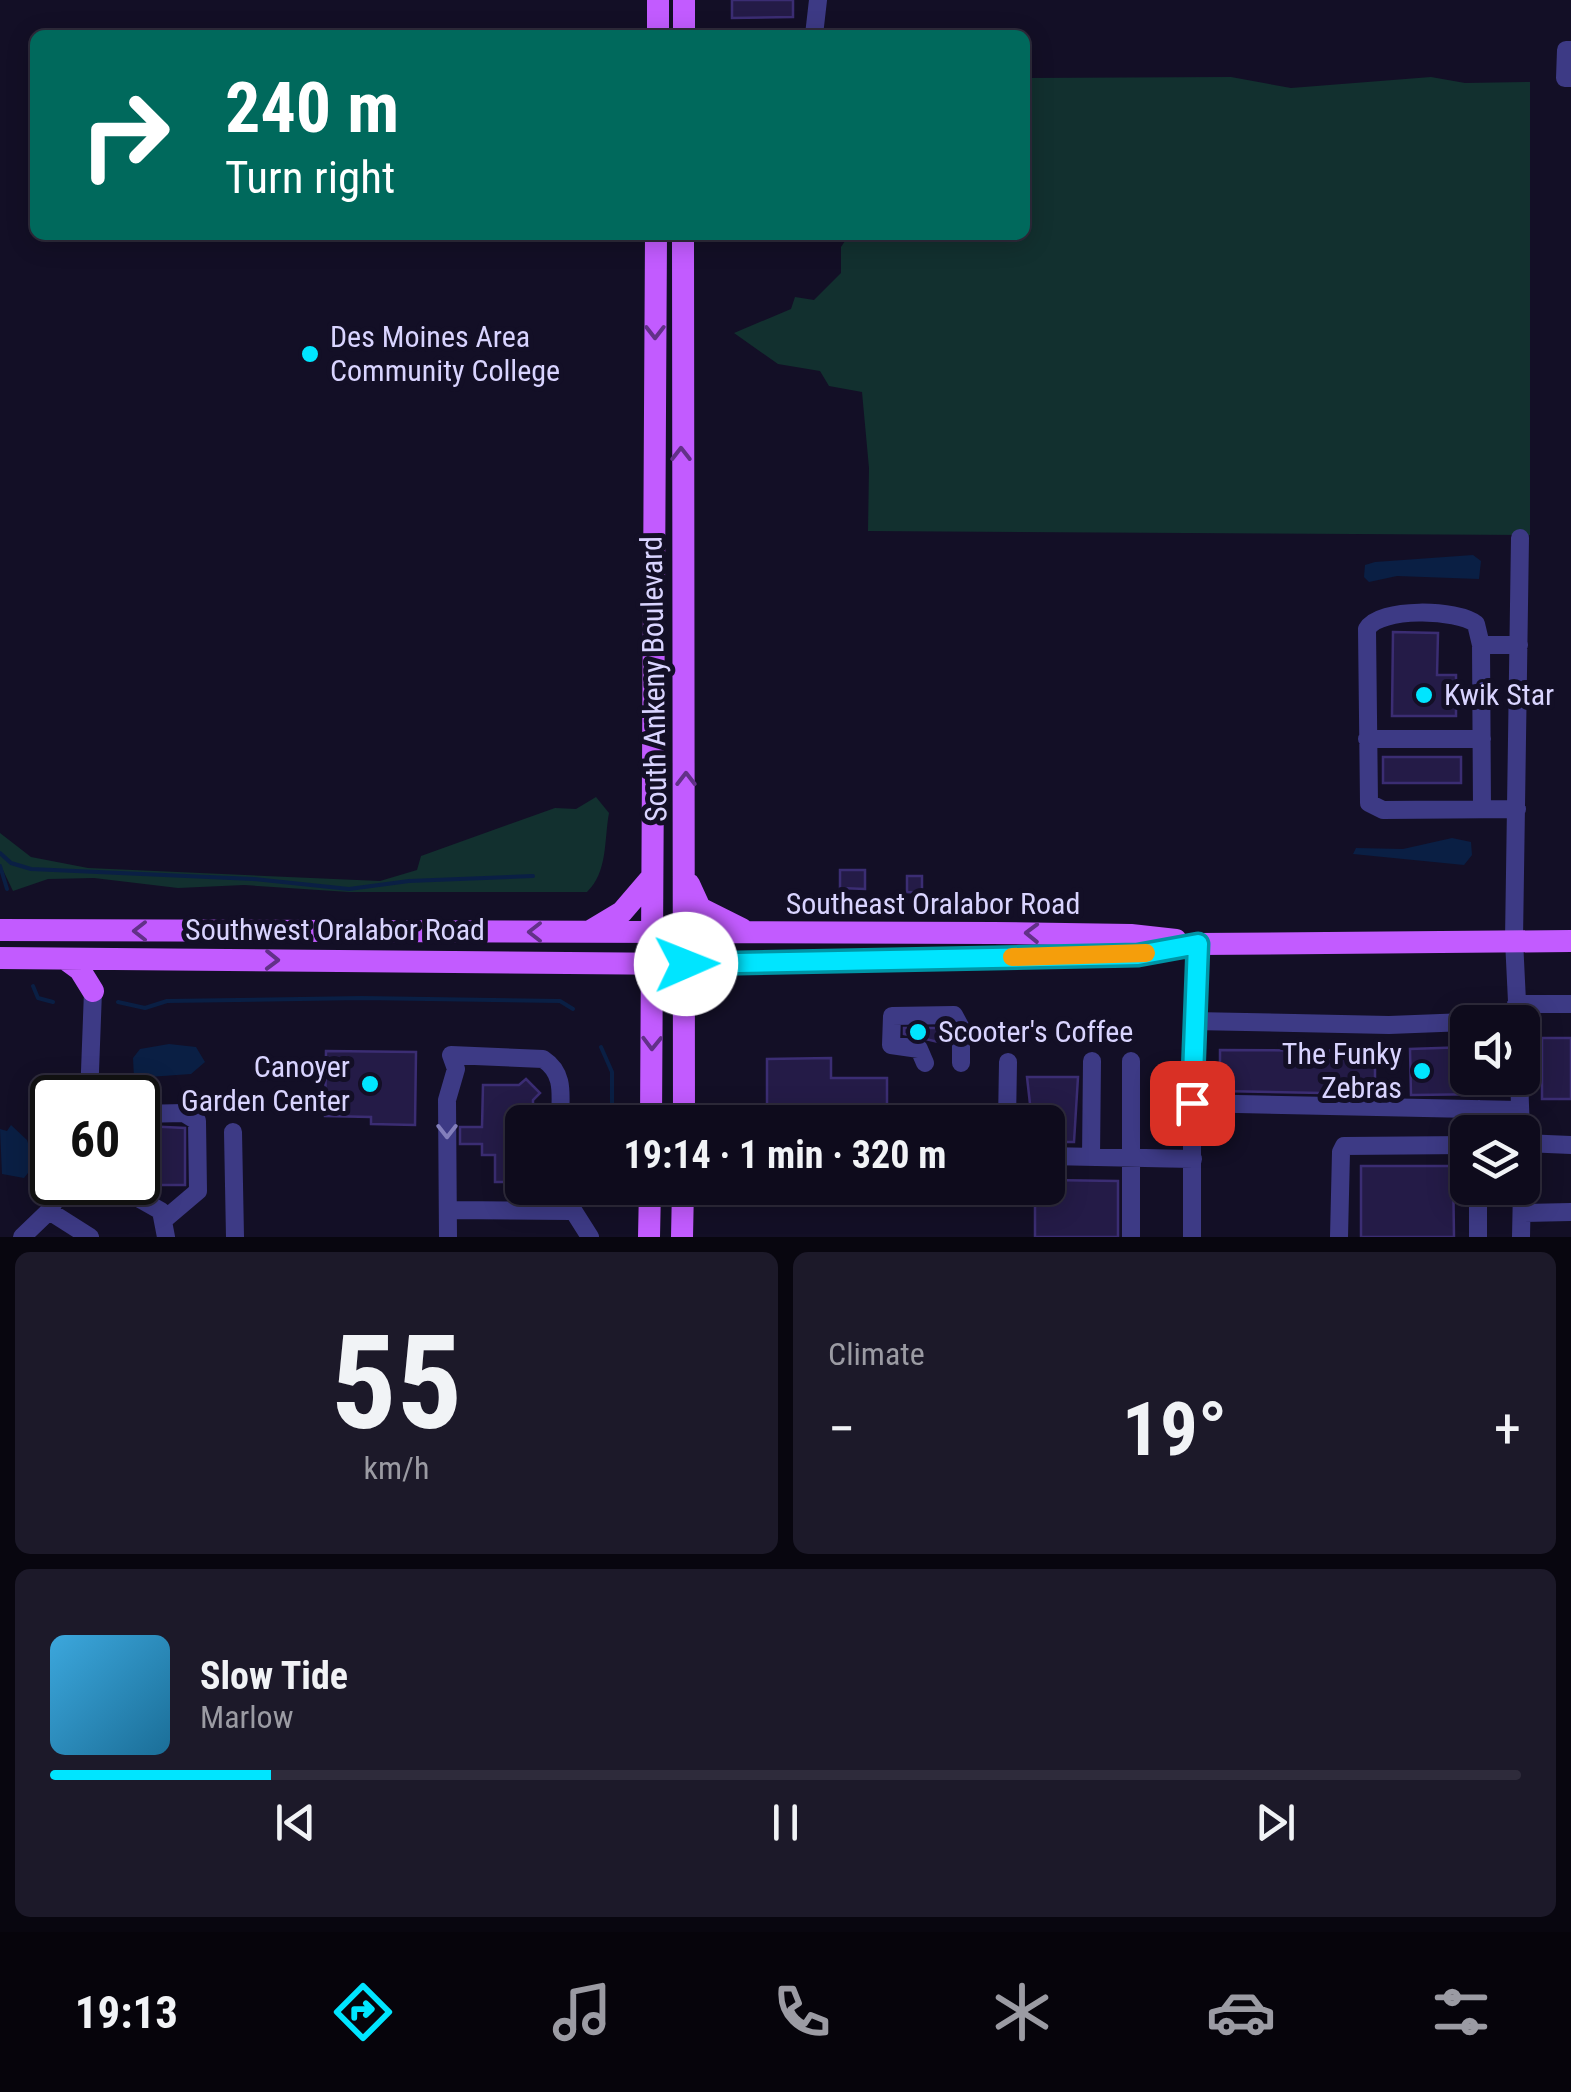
<!DOCTYPE html>
<html lang="en">
<head>
<meta charset="utf-8">
<style>
  body { margin:0; font-family:"Roboto Condensed",sans-serif; background:#1c1929; color:#f1f3f6; height:100vh; display:flex; flex-direction:column; font-size:38px; white-space:nowrap }
  * { box-sizing:border-box; margin:0 }
  p { font-size:32px; color:#9b9ba3 }
  .icon { flex:none; width:55px; height:55px; fill:none; stroke:currentColor; stroke-width:2; stroke-linecap:round; stroke-linejoin:round }
  .map { position:relative; height:1237px; overflow:hidden }
  .drawer { display:flex; flex-direction:column; gap:15px; padding:15px; background:#08060f; flex:1 }
  .drawer>* { flex:none }
  .guide { position:absolute; left:30px; top:30px; width:1000px; height:210px; border-radius:15px; box-shadow:0 5px 25px #0003,0 0 0 2px #2e2b3b; background:#00695c; color:#fff; overflow:hidden }
  .controls { position:absolute; left:1450px; top:1005px; display:grid; gap:20px }
  .controls a { display:grid; place-items:center; width:90px; height:90px; border-radius:15px; background:#0e0b1c; box-shadow:0 5px 25px #0003,0 0 0 2px #2e2b3b; font-size:50px }
  .speed { position:absolute; left:30px; top:1075px; display:flex; gap:20px; font-size:50px; font-weight:700; text-align:center }
  .speed>* { display:grid; place-content:center; width:130px; height:130px; border-radius:50%; background:#0e0b1c; box-shadow:0 5px 25px #0003,0 0 0 2px #2e2b3b; line-height:1 }
  .speed .limit { border:5px solid #111; border-radius:15px; background:#fff; color:#111 }
  .pin { position:absolute; display:grid; place-items:center; width:85px; height:85px; color:#fff; margin:-42px; border-radius:20px; box-shadow:0 5px 15px #0006 }
  .me { position:absolute; width:110px; margin:-55px; rotate:89deg; stroke-linejoin:round; filter:drop-shadow(0 0 8px #0008) }
  .turn { display:flex; align-items:center; gap:35px; height:210px; padding:0 30px; font-size:45px }
  .turn .icon { width:130px; height:130px; stroke-width:2.5 }
  .turn b { display:block; font-size:70px; line-height:85px }
  .big { font-size:75px; font-weight:700; line-height:1.1 }
  .drawer .widget { flex:1; display:flex; flex-direction:column; justify-content:center; gap:15px; min-width:0; padding:0 35px; border-radius:15px; background:#1c1929 }
  .drawer .dial { align-items:center; gap:0 }
  .dial b { font-size:130px; line-height:1 }
  .song { display:flex; align-items:center; gap:30px }
  .cover { width:120px; height:120px; border-radius:15px; background:linear-gradient(135deg,hsl(200 70% 55%),hsl(200 70% 35%)) }
  .played { height:10px; border-radius:5px; background:linear-gradient(90deg,#00e5ff 15%,#2e2b3b 15%) }
  .keys { display:flex; justify-content:space-around; direction:ltr }
  .heat { display:flex; justify-content:space-between; align-items:center; font-size:55px; direction:ltr }
  .drawer .tiles { flex:1; display:grid; gap:15px; grid-template-columns:1fr 1fr }
  .widget:last-child { grid-column:span 2 }
  .trip { position:absolute; left:505px; top:1105px; width:560px; height:100px; border-radius:15px; background:#0e0b1c; box-shadow:0 5px 25px #0003,0 0 0 2px #2e2b3b; font-weight:700; line-height:100px; text-align:center }
  .menu { display:flex; height:160px; justify-content:space-around; align-items:center; background:#06040b; color:#9b9ba3 }
  .menu .icon { width:70px; height:70px }
  .menu .active { color:#00e5ff }
  .menu b { font-size:45px; color:#f1f3f6 }
  .map>svg:first-child { display:block }
  .green { fill:#12302f }
  .water { fill:#0a1f44 }
  .lines { fill:none; stroke-linecap:round; stroke-linejoin:round }
  .stream { stroke:#0a1f44; stroke-width:4 }
  .building { fill:#241b47; stroke:#3b2d73; stroke-width:2.5 }
  .minor { stroke:#3d3a85; stroke-width:18 }
  .major { stroke:#c25bff; stroke-width:22 }
  .oneway { stroke:#623188 }
  .oneway2 { stroke:#837fbc }
  .route-casing { stroke:#0095a6; stroke-width:25 }
  .route { stroke:#00e5ff; stroke-width:18 }
  .slow { stroke:#f59e0b; stroke-width:18 }
  .poi-dot { fill:#00e5ff; stroke:#130f26; stroke-width:4 }
  .labels { text-anchor:middle; stroke-width:10; stroke-linejoin:round; paint-order:stroke }
  .poi-label { font-size:30px; fill:#d9d4ff; stroke:#130f26; text-anchor:start }
  .street-label { font-size:30px; fill:#d9d4ff; stroke:#130f26 }
</style>
</head>
<body>
<div class="map">
<svg width="1571" height="1237" viewBox="0 0 1571 1237">
  <rect width="100%" height="100%" fill="#130f26"/>
  <path class="green" d="M1231,77L1291,88L1431,77L1465,83L1530,82V535L868,531L869,468L862,392L829,386L820,371L778,364L734,333L791,309L795,297L814,300L841,273V247L849,235H1025V78Z
    M596,797L609,813C604,840 608,872 587,892H349L244,885L178,888L94,878L48,879L13,891L0,864V833L31,857L88,868L380,881L417,870L421,856L555,808L576,809Z"/>
  <path class="water" d="M1473,555L1481,561L1479,579L1397,576L1369,582L1364,577L1365,565L1375,562Z
    M1452,838L1471,842L1472,855L1464,865L1353,854L1356,848L1403,849Z
    M169,1044L196,1047L205,1062L191,1074L134,1078L133,1058L140,1049Z
    M11,1125L27,1140L35,1164L24,1178L2,1174L0,1129L7,1131Z"/>
  <g class="lines">
    <path class="stream" d="M0,853L11,863L31,869L253,879L349,889L409,881L533,876
      M0,866L7,889
      M33,986L38,998L53,1002
      M118,1002L145,1008L167,1001L362,998L560,1001L573,1009
      M601,1047L612,1072V1122
      M616,1188L620,1190"/>
  </g>
  <path class="building" d="M732,0H793V17L732,18Z
    M1393,632L1438,633L1437,675H1456V716H1392Z
    M1383,757H1461V783H1383Z
    M840,870H865V889L840,888Z
    M907,876H922V893L907,892Z
    M904,1028H938V1042L904,1034Z
    M1542,1038H1571V1099H1542Z
    M1468,1047V1078H1495V1094L1411,1095L1410,1049Z
    M1220,1050L1375,1051V1094L1220,1091Z
    M326,1051L416,1052L415,1125L371,1124V1117L325,1116Z
    M831,1058V1078H887V1122H767V1059Z
    M1027,1077H1078L1074,1142H1048V1122H1032Z
    M526,1079L540,1093L533,1100V1122H522V1182H495V1155H482V1144H460V1127H482L483,1085H519Z
    M144,1126L185,1128V1185H148Z
    M1361,1166H1453L1454,1237H1361Z
    M1048,1180L1118,1181V1237H1035V1188H1048Z"/>
  <g class="lines">
    <path class="minor" d="M814,35L818,0
      M1571,50H1566L1565,78H1571
      M1481,645L1482,809
      M1367,739H1482
      M1517,809L1383,810L1369,803L1367,629C1379,607 1458,609 1476,624L1481,645H1519
      M1516,1004H1571
      M1193,1021L1389,1025L1518,1020
      M1518,1022L1514,940L1520,538
      M925,1063L919,1049L891,1045L892,1016L954,1015L961,1028V1063
      M1519,1078L1521,1132
      M89,1098L93,991
      M1192,1103L1519,1110
      M1479,1109V1132
      M138,1114L184,1113L197,1121L198,1191L165,1219
      M1007,1122L1008,1062
      M233,1132L235,1237
      M1522,1143L1571,1145
      M1048,1156L1193,1159
      M1091,1157L1092,1061
      M134,1182L138,1198L161,1211L166,1237
      M559,1188L590,1237
      M448,1210L571,1211
      M49,1211L90,1237
      M1522,1213L1571,1212
      M22,1237L49,1211L66,1182
      M448,1237L447,1100L456,1069L451,1055L543,1059C566,1074 560,1097 560,1122
      M1131,1237V1061
      M1192,1237V1061L1198,944
      M1339,1237L1341,1152L1344,1146L1468,1145
      M1478,1237V1188
      M1521,1237L1522,1188"/>
    <path class="major" d="M658,35V0
      M684,35V0
      M683,235L684,1122
      M689,884L700,908L742,929
      M0,930L993,933L1131,935L1176,940
      M592,930L622,912L652,877
      M0,958L686,964L1138,955L1198,944L1571,941
      M65,959L80,970L93,991
      M651,1122L656,235
      M649,1237L650,1188
      M682,1237L683,1188"/>
  </g>
  <defs><path id="oneway-chevron" d="M-2-3.5L2.5 0L-2 3.5" fill="none" stroke-width="1.6" stroke-linecap="round" stroke-linejoin="round" transform="scale(2.5)"/></defs>
  <g class="oneway">
    <use href="#oneway-chevron" transform="translate(655 332) rotate(90)"/>
    <use href="#oneway-chevron" transform="translate(681 454) rotate(-90)"/>
    <use href="#oneway-chevron" transform="translate(686 779) rotate(-90)"/>
    <use href="#oneway-chevron" transform="translate(140 931) rotate(-180)"/>
    <use href="#oneway-chevron" transform="translate(535 932) rotate(180)"/>
    <use href="#oneway-chevron" transform="translate(1032 933) rotate(-179)"/>
    <use href="#oneway-chevron" transform="translate(272 960) rotate(1)"/>
    <use href="#oneway-chevron" transform="translate(652 1043) rotate(91)"/>
  </g>
  <use class="oneway2" href="#oneway-chevron" transform="translate(447 1131) rotate(90)"/>
  <g class="lines">
    <defs>
      <path id="route" d="M686,964L1138,955L1198,944L1192,1103"/>
    </defs>
    <use href="#route" class="route-casing"/>
    <use href="#route" class="route"/>
    <path class="slow" d="M1012,957L1146,953"/>
  </g>
  <g class="poi-dot">
    <circle cx="310" cy="354" r="10"/>
    <circle cx="1424" cy="695" r="10"/>
    <circle cx="918" cy="1032" r="10"/>
    <circle cx="1422" cy="1071" r="10"/>
    <circle cx="370" cy="1084" r="10"/>
  </g>
  <g class="labels">
    <g class="poi-label">
      <text x="330" y="347">Des Moines Area<tspan x="330" dy="34">Community College</tspan></text>
      <text x="1444" y="705">Kwik Star</text>
      <text x="938" y="1042">Scooter's Coffee</text>
      <text x="1402" y="1064" text-anchor="end">The Funky<tspan x="1402" dy="34">Zebras</tspan></text>
      <text x="350" y="1077" text-anchor="end">Canoyer<tspan x="350" dy="34">Garden Center</tspan></text>
    </g>
    <g class="street-label">
      <text transform="translate(654 679) rotate(-91)" y="10">South Ankeny Boulevard</text>
      <text x="933" y="914">Southeast Oralabor Road</text>
      <text x="335" y="940">Southwest Oralabor Road</text>
    </g>
  </g>
</svg>
<div class="controls">
<a><svg class="icon" aria-label="sound" viewBox="0 0 24 24"><path d="M4 9h4l5-4v14l-5-4H4zM17 9q2 3 0 6"/></svg></a>
<a><svg class="icon" aria-label="layers" viewBox="0 0 24 24"><path d="M12 4l9 5-9 5-9-5zM3 14l9 5 9-5"/></svg></a>
</div>
<div class="speed"><div class="limit">60</div></div>
<div class="pin" style="left:1192px;top:1103px;background:#d93025"><svg class="icon" aria-label="arrive" viewBox="0 0 24 24"><path d="M6 21V4h12l-3 4 3 4H6"/></svg></div>
<svg class="me" style="left:686px;top:964px" viewBox="-20 -20 40 40"><circle r="19" fill="#fff"/><path d="M0-13L10 11 0 6-10 11z" fill="#00e5ff"/></svg>
<div class="trip">19:14 · 1 min · 320 m</div>
<div class="guide">
<div class="turn"><svg class="icon" aria-label="right" viewBox="0 0 24 24"><path d="M7 20v-9h11M14 6l5 5-5 5"/></svg><div><b>240 m</b>Turn right</div></div>
</div>
</div>
<section class="drawer">
<div class="tiles">
<div class="widget dial"><b>55</b><p>km/h</p></div>
<div class="widget"><p>Climate</p>
<div class="heat"><a>−</a><b class="big">19°</b><a>+</a></div>
</div>
<div class="widget">
<div class="song"><i class="cover"></i><div><b>Slow Tide</b><p>Marlow</p></div></div>
<div class="played"></div>
<div class="keys"><svg class="icon" aria-label="previous" viewBox="0 0 24 24"><path d="M18 5L8 12l10 7zM5 5v14"/></svg><svg class="icon" aria-label="pause" viewBox="0 0 24 24"><path d="M8 5v14M16 5v14"/></svg><svg class="icon" aria-label="next" viewBox="0 0 24 24"><path d="M6 5l10 7-10 7zM19 5v14"/></svg></div>
</div>
</div>
</section>
<nav class="menu">
<b>19:13</b>
<svg class="icon active" aria-label="directions" viewBox="0 0 24 24"><path d="M12 3l9 9-9 9-9-9zM9 14v-3h6M13 9l2 2-2 2"/></svg>
<svg class="icon" aria-label="music" viewBox="0 0 24 24"><path d="M9 18V5l10-2v13"/><circle cx="6" cy="18" r="3"/><circle cx="16" cy="16" r="3"/></svg>
<svg class="icon" aria-label="phone" viewBox="0 0 24 24"><path d="M5 4h4l2 5-3 2q2 4 5 5l2-3 5 2v4C11 20 4 13 5 4z"/></svg>
<svg class="icon" aria-label="climate" viewBox="0 0 24 24"><path d="M12 3v18M4 7l16 10M4 17L20 7"/></svg>
<svg class="icon" aria-label="car" viewBox="0 0 24 24"><path d="M5 17H2v-5l4-1 3-4h7l3 4 3 1v5h-3M9 17h6M6 11h13"/><circle cx="7" cy="17" r="2"/><circle cx="17" cy="17" r="2"/></svg>
<svg class="icon" aria-label="filters" viewBox="0 0 24 24"><path d="M4 7h16M4 17h16"/><circle cx="9" cy="7" r="2"/><circle cx="15" cy="17" r="2"/></svg>
</nav>
</body>
</html>
